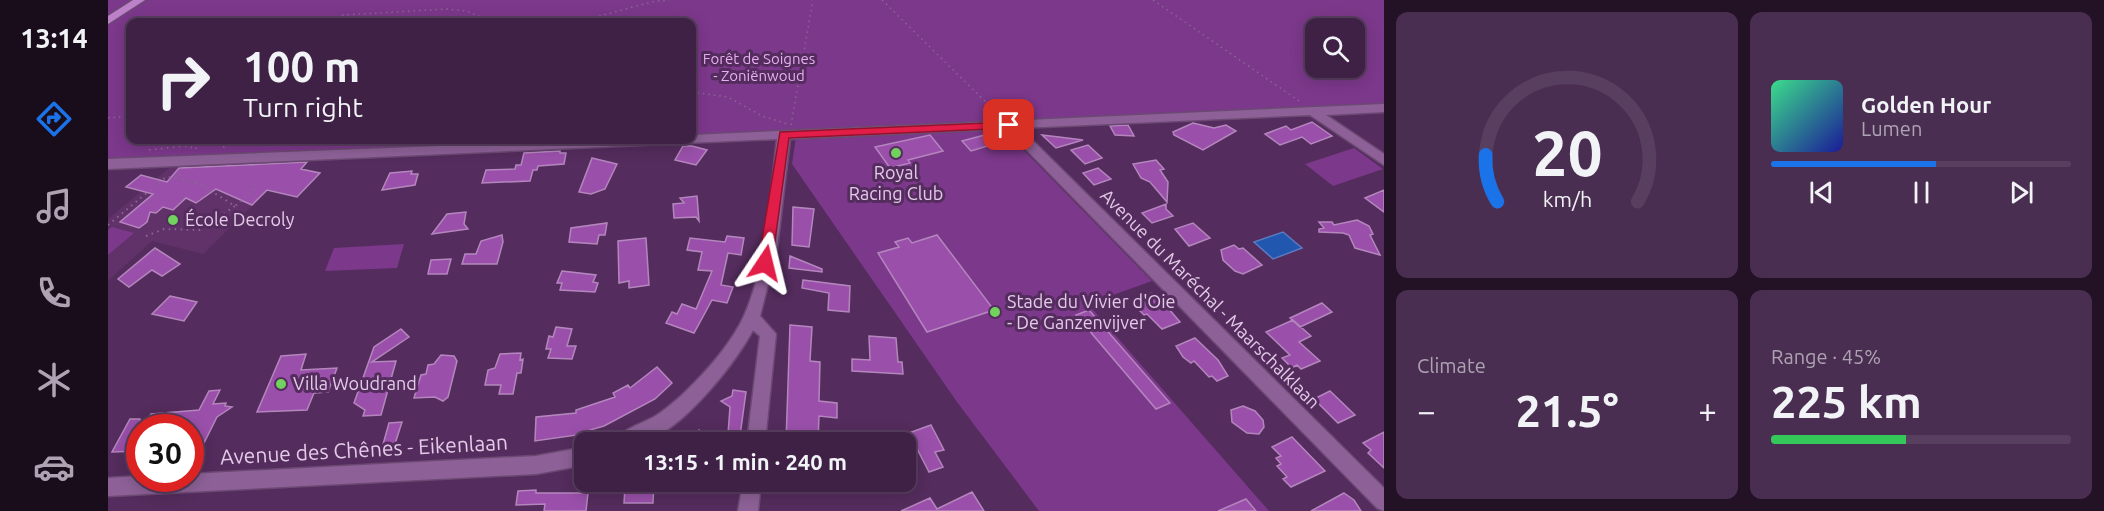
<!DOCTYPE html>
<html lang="en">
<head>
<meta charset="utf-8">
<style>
  body { margin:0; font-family:Ubuntu,sans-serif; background:#4a2e51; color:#f1f3f6; height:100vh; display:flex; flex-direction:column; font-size:22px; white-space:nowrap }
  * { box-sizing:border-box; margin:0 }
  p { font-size:20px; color:#ada3b3 }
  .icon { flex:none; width:33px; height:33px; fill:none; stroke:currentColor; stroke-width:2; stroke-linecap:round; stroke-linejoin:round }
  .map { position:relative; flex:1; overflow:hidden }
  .side { display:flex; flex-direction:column; gap:12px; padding:12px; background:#231226; width:720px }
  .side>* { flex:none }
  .top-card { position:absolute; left:18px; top:18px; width:570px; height:126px; border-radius:12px; box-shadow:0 3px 15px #0003,0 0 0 2px #583e5f; background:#3f2146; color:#f1f3f6; overflow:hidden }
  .fabs { position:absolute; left:1197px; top:18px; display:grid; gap:12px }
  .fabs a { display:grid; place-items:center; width:60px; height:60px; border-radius:12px; background:#3f2146; box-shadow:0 3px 15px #0003,0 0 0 2px #583e5f; font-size:30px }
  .speed { position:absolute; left:18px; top:414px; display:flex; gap:12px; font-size:30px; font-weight:700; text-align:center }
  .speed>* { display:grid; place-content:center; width:78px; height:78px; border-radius:50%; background:#3f2146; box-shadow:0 3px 15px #0003,0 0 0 2px #583e5f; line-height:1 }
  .speed .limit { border:9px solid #d22; background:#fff; color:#111 }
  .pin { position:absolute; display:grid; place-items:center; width:51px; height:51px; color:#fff; margin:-26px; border-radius:12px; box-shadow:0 3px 9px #0006 }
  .me { position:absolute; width:66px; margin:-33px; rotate:10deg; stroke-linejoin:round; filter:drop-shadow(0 0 4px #0008) }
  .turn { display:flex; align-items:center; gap:21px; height:126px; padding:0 18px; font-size:27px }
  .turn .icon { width:78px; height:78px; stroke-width:2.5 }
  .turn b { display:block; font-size:42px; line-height:51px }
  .big { font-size:45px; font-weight:700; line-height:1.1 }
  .side .tile { flex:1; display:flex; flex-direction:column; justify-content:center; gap:9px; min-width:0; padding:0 21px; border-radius:12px; background:#4a2e51 }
  .side .dial { align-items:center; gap:0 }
  .dial svg { height:156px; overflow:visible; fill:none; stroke:#583e5f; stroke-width:7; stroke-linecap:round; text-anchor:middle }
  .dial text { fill:#f1f3f6; stroke:none }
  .song { display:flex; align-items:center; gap:18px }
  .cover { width:72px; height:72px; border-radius:9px; background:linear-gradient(135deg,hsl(150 70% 55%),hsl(240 70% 35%)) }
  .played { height:6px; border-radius:3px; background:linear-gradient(90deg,#1a73e8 55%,#583e5f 55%) }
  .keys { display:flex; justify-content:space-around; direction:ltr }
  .heat { display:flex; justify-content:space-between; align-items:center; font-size:33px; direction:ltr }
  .charge { height:9px; border-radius:4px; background:linear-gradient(90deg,#34c759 45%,#583e5f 0) }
  .side .tiles { flex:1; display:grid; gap:12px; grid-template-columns:repeat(2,1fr) }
  .trip { position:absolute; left:466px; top:432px; width:342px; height:60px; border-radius:12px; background:#3f2146; box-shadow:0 3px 15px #0003,0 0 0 2px #583e5f; font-weight:700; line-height:60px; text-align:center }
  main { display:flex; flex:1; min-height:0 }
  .tab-bar { display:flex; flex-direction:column; width:108px; justify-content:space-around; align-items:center; background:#190d1c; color:#ada3b3 }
  .tab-bar .icon { width:42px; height:42px }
  .tab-bar .on { color:#1a73e8 }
  .tab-bar b { font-size:27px; color:#f1f3f6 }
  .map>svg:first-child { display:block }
  .built { fill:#603269 }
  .green { fill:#7c388b; fill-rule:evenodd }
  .water { fill:#2257b0; stroke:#5c7ac1; stroke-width:1.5 }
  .building { fill:#9a50aa; stroke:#b486bd; stroke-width:1.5 }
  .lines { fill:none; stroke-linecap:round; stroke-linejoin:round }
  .street-casing { stroke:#6c4973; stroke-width:3 }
  .primary-casing { stroke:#6c4973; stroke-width:3 }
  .path-far1 { stroke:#896791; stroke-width:1.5; stroke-dasharray:1.5 4; stroke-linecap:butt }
  .path { stroke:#896791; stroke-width:2; stroke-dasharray:1.5 4.5; stroke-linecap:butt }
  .street { fill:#8d6197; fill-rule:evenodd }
  .primary { fill:#bd81ca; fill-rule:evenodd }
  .route { fill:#e11d48; stroke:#92132f; stroke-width:1.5 }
  .poi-dot { fill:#72d25e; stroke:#542c5d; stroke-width:2 }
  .labels { text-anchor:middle; stroke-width:6; stroke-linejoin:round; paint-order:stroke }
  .far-park-label { font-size:15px; fill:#e7aff3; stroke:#542c5d }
  .poi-label { font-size:18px; fill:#e3cbe8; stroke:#542c5d; text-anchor:start }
  .street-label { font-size:18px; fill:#e3cbe8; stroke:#542c5d }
  .near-street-label { font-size:21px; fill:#e3cbe8; stroke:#542c5d }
</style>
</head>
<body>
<main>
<nav class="tab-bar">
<b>13:14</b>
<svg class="icon on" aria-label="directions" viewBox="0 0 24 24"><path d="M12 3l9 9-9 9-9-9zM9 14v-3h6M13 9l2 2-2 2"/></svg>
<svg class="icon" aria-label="music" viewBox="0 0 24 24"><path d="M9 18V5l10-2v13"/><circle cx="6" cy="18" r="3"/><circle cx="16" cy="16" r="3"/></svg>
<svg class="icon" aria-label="phone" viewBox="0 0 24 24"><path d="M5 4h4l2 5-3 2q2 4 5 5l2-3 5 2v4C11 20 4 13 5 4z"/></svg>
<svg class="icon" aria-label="climate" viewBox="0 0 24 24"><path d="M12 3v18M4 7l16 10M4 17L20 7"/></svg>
<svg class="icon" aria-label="car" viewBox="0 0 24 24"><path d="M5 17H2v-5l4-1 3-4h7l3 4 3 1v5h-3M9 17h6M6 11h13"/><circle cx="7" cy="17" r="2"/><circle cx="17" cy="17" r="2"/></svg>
</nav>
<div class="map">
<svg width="1276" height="511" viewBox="0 0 1276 511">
  <rect width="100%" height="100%" fill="#542c5d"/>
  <path class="built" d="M192,159L95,254L44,241L0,281V219L65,165Z"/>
  <path class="green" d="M0,0H1276V107L584,137V22H22V140H536L0,163ZM1208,28H1246V68H1208Z
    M894,128L1044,281L980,304L1161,511H931L849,402L684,164L688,137Z
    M1246,148L1275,169L1225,186L1197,164Z
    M4,227L26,233L0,255V230Z
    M296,244L289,268L217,271L226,248Z"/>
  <path class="water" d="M1175,232L1194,248L1165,259L1146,242Z"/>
  <path class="building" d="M1204,122L1224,136L1203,144L1194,137L1172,145L1157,134L1178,126L1183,130Z
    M1085,123L1106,128L1118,125L1128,131L1095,150L1066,135L1065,132Z
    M1020,125L1026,136L1007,135L1002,126Z
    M884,133L893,142L863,151L854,141Z
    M822,135L835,151L800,160L802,163L782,168L767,147Z
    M934,135L951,137L975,140L948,148Z
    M980,145L994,158L977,164L963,150Z
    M575,146H584L599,150L588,165L567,160Z
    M452,151V153H458L456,164L430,166L429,170H425L422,181L374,183L378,170L407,169L408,165H413L416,153Z
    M484,158L509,164L497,189L483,194L471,192Z
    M1048,160L1056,169L1052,170L1060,182L1059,202L1042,182L1033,178L1025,164Z
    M199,162L193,169L212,173L189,197L159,190L144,205L108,189L88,203L78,198L65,210L55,207L48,213L42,212L39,222L31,228L12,222L45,194L18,187L33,175L59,182L71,168Z
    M990,168L1003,179L986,185L975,173Z
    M304,171L303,174H310L307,185L274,190L282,173Z
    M1276,190V212L1257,198Z
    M589,196L591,221L588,217L566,218L565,204L576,203L572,198Z
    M1058,204V209L1065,216L1044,223L1034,213Z
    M685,207L706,209L701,247L684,245Z
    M358,212L356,224L360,229L324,234L339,214Z
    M1249,220L1261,226L1265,234L1262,235L1272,255L1247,248L1241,235L1235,233L1211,232V229L1216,228L1211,222H1224L1226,225Z
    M499,223L497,235H491L489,244L461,242L463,228Z
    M1085,223L1102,238L1081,246L1067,229Z
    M394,235L395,242L389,264H354L357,254H368L373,241Z
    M829,235L886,310L819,332L770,253L791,247L787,242L800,238L804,243Z
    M619,236L636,238L633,255L620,253L613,285L625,287L619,303L604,300L586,333L558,323L564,312L569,314L574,304L588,309L604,271L590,270L594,252L579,250L582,238L617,242Z
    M538,238L541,285L521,288V281L511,283L510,241Z
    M1126,245L1131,249L1135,248L1154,265L1135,274L1127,271L1115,260L1113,250Z
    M47,248L72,264L54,276L44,270L21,287L10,279Z
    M682,256L714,269V272L681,268Z
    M343,259L339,274H320L323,260Z
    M454,271L488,275L485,282L490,283L487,292L452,290L454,283H449Z
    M695,280L742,286L741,312L720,310L721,293L694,288Z
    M1044,293L1055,302L1072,322L1054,329L1039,314L1036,315L1026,305L1037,301L1034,297Z
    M62,296L89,302L76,321L44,314Z
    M1214,303L1224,312L1192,327L1182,318Z
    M981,310L1062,403L1048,409L968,315Z
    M1185,320L1203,336L1191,342L1212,361L1193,369L1189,365L1184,368L1174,358L1182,355L1158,332Z
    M682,325L704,327L702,361L712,362L711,401L729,403V418L711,416L710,442H678Z
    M448,327L464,329L459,346H468L464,359L440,358L443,349H438L441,336L445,337Z
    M293,329L301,337L264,362L288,361L273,415L255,416L257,410L246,403L266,347Z
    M761,336L788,338L790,362H794L795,374L744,371V359L762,360Z
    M1087,338L1110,360L1120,376L1109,381L1104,376L1101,377L1086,361L1083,363L1075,357L1068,346Z
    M413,353L412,360L415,359L413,373H409L405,394H391L393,385H377L380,370L387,368L392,354Z
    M198,354L193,370L229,368L220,392L206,393L199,410L149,412L173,356Z
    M333,355L346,356L349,361L340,397L335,401L327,397L306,398L313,375L318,374L320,365L326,364Z
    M549,367L564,383L547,399L496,426L482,430L483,433L427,441L428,417L468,413V410L507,397L505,393L520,385L522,388Z
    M112,390L105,404L118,403L117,406L124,407L109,417L92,451L82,458V428H35L43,414L91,410L101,391Z
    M625,390L638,392L632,436L620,434L622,407L613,401L624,396Z
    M1222,391L1247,415L1230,423L1206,399Z
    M1135,406L1147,411L1155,420L1156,427L1151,434L1139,433L1124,422L1123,410Z
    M22,419H32V451L4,452Z
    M294,422L286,447L274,448L281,423Z
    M823,425L836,450L827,452L835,467L821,472L801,433Z
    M591,430L604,442H577Z
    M1276,432V468L1260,453L1263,450L1255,443Z
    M1184,437L1217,471L1183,487L1175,479L1179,477L1169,466L1173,464L1168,458L1173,456L1164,447Z
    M523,482H546L545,503H516L517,487H523Z
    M428,490V493H480L478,511H436L437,504L408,505L410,491Z
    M864,492L876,511H793L822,498L829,509Z
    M1236,493L1246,500L1253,511H1203Z
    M1138,499L1148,511H1110Z"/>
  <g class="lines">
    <defs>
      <path id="street" d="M1276,104V112L1218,115L1276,154V165L1202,115L912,128L1276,488V511L1269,508L898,129L682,139L669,249L652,316L668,334L657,442H639L652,336L645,330C627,364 573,432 535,442C527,444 514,443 507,442C512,429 537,423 549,415C557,410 566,402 574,395C596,374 617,351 632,324C658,275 662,195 669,139L0,169V159L483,140H584V135Z
        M477,447V465L428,474L0,496V478L32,476V478H82V474L428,456Z
        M635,482H653L650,511H630Z"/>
      <path id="primary" d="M25,0H37L0,24V16Z"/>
    </defs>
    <use href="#street" class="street-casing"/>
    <use href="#primary" class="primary-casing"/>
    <path class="path-far1" d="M774,0L891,115
      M1045,0L1191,101
      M219,22L235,15L339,9L358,11L385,22
      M470,22L543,2L561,0
      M584,92L620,97L654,116L680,124
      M0,118L22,116
      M683,125L705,0"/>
    <path class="path" d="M115,147L129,142L195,140
      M88,149L89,140
      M41,150L77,146L86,148
      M69,178L92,184L127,206L150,186
      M0,225L58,177L69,178L73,173
      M38,236L56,229L92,230L127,206"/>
    <use href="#street" class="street"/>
    <use href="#primary" class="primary"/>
  </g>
  <path class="route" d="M901,122L905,123V128L681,138L664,263L657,269L652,267L650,263L672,132Z"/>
  <g class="poi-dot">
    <circle cx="788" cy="153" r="6"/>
    <circle cx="65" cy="220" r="6"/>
    <circle cx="887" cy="312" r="6"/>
    <circle cx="173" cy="384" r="6"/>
  </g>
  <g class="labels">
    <g class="far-park-label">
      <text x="651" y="64">Forêt de Soignes<tspan x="651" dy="17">- Zoniënwoud</tspan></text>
    </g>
    <g class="poi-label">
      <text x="788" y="179" text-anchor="middle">Royal<tspan x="788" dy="21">Racing Club</tspan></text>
      <text x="77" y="226">École Decroly</text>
      <text x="899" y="308">Stade du Vivier d'Oie<tspan x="899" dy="21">- De Ganzenvijver</tspan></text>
      <text x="185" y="390">Villa Woudrand</text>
    </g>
    <g class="street-label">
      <text transform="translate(1102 299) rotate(45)" y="6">Avenue du Maréchal - Maarschalklaan</text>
    </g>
    <g class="near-street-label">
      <text transform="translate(256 450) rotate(-3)" y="7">Avenue des Chênes - Eikenlaan</text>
    </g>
  </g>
</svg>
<div class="fabs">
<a><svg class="icon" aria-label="search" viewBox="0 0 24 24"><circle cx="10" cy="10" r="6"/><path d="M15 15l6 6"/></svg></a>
</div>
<div class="speed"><div class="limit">30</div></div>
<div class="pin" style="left:901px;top:125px;background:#d93025"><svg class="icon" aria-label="arrive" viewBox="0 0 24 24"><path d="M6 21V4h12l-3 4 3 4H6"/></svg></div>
<svg class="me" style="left:657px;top:263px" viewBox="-20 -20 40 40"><path d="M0-17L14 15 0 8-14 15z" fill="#e11d48" stroke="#fff" stroke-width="4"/></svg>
<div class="trip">13:15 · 1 min · 240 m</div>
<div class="top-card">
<div class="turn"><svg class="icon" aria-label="right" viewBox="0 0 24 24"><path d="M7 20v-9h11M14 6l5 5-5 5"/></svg><div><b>100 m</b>Turn right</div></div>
</div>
</div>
<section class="side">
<div class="tiles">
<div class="tile dial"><svg viewBox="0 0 100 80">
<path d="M14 69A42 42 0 1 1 86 69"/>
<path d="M14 69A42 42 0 0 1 8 45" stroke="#1a73e8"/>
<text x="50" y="56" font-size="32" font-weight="700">20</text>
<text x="50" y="72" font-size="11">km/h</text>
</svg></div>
<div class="tile">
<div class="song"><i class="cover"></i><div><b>Golden Hour</b><p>Lumen</p></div></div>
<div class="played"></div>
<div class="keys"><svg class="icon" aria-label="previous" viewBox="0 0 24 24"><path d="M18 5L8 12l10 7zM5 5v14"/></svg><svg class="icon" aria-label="pause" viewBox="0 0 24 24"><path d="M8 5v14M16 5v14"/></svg><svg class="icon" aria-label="next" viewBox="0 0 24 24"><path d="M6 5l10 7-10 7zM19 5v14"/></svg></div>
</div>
<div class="tile"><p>Climate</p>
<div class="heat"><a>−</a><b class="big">21.5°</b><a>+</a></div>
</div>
<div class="tile"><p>Range · 45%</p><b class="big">225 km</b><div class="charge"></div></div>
</div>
</section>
</main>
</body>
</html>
